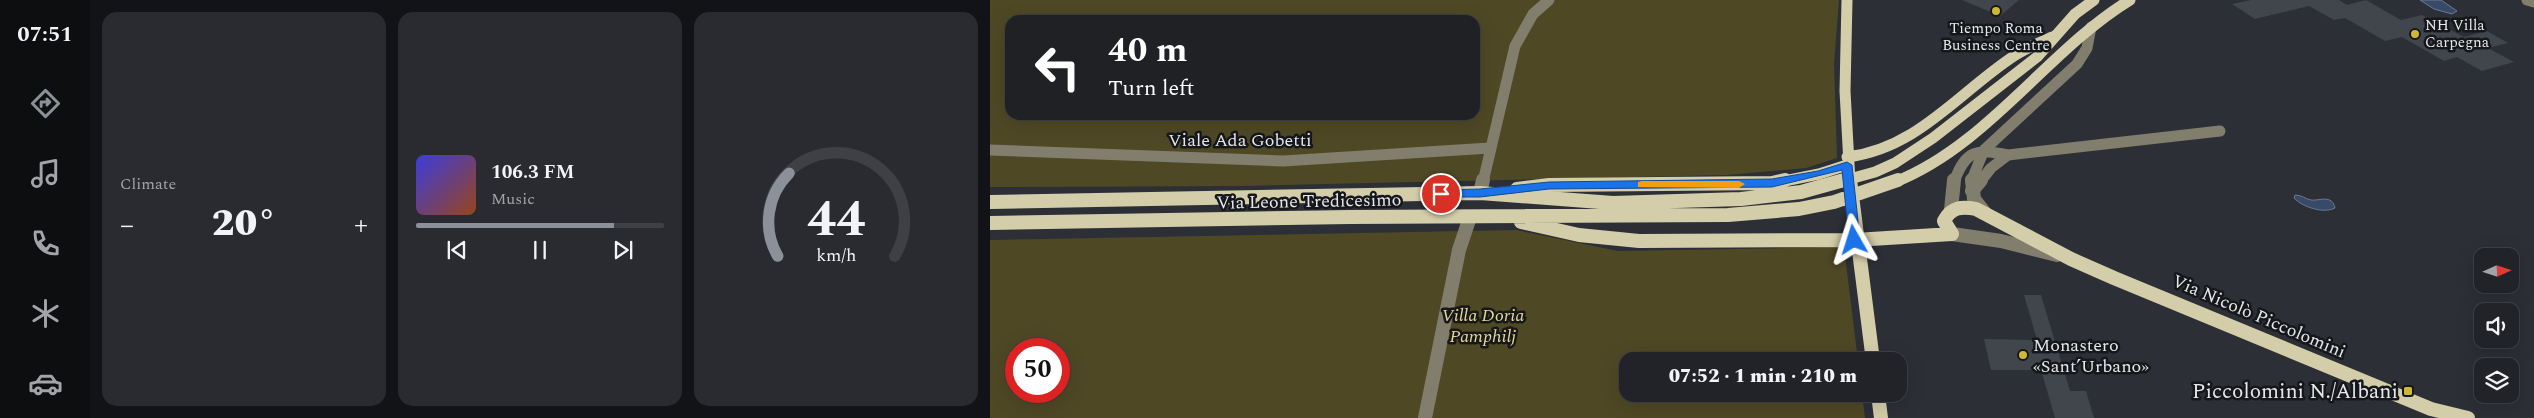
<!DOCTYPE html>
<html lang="en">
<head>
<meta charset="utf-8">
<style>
  body { margin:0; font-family:Spectral,serif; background:#292b30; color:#f1f3f6; height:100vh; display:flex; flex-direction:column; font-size:19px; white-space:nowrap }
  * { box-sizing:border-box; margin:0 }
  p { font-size:16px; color:#a2a4a8 }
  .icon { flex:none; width:28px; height:28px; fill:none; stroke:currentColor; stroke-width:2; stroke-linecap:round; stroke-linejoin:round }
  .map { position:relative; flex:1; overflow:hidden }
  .drawer { display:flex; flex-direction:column; gap:12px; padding:12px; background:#121316; width:900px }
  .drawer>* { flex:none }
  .guide { position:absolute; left:15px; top:15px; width:475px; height:105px; border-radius:15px; box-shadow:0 5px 20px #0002,0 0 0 1px #3e4045; background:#202124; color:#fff; overflow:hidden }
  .needle { width:32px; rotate:87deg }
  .fabs { position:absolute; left:1484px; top:248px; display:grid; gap:10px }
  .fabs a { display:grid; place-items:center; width:45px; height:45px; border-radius:10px; background:#212328; box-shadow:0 5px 20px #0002,0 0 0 1px #3e4045; font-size:25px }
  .speed { position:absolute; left:15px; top:338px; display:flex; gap:10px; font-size:25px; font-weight:700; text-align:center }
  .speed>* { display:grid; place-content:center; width:65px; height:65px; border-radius:50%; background:#212328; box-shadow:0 5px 20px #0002,0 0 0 1px #3e4045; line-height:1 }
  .speed .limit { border:8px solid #d22; background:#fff; color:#111 }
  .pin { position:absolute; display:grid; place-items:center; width:42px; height:42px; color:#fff; margin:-21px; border:2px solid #fff; border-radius:50%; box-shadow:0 1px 5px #0007 }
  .me { position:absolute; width:55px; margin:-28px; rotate:354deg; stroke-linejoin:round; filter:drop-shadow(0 0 4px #0008) }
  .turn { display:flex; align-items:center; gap:18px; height:105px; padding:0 20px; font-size:22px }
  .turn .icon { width:65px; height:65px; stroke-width:2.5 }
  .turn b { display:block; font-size:35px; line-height:42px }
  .big { font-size:38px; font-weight:800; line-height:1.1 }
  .drawer .tile { flex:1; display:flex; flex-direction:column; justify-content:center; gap:8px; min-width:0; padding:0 18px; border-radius:15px; background:#292b30 }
  .drawer .dial { align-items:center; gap:0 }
  .dial svg { height:130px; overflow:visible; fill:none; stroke:#3e4045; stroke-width:7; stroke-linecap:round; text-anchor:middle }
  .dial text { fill:#f1f3f6; stroke:none }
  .song { display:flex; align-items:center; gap:15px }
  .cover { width:60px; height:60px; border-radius:8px; background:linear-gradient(135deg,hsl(240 70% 55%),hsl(20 70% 35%)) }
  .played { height:5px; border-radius:2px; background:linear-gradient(90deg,#8c9099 80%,#3e4045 80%) }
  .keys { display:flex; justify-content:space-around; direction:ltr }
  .heat { display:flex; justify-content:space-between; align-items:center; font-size:28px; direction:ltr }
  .drawer .tiles { flex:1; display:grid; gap:12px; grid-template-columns:repeat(3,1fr) }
  .trip { position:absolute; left:629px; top:352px; width:288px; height:50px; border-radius:15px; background:#212328; box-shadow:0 5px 20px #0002,0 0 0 1px #3e4045; font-weight:800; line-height:50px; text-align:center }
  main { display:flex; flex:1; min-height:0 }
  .dock { display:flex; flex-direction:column; width:90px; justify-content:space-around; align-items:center; background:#0d0e10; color:#a2a4a8 }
  .dock .icon { width:35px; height:35px }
  .dock .active { color:#8c9099 }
  .dock b { font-size:22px; color:#f1f3f6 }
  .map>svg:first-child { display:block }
  .green { fill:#4f4825; fill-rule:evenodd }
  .water { fill:#394a69; stroke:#6d7990 }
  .building { fill:#41454c }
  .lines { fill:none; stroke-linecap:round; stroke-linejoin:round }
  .minor-far1 { stroke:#817e6d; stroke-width:11 }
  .minor { stroke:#817e6d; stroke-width:14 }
  .major-far1 { stroke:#d4cdaa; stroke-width:11 }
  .major { stroke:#d4cdaa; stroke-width:14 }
  .route { fill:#1a73e8; stroke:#114b97 }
  .slow { fill:#f59e0b }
  .poi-dot { fill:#d0b837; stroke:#16171a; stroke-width:2 }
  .labels { text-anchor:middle; stroke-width:5; stroke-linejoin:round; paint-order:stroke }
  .far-poi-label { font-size:15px; fill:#e5e7eb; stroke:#16171a; text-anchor:start }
  .street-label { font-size:18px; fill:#e5e7eb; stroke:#16171a }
  .park-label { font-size:18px; font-style:italic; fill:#e5d895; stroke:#16171a }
  .poi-label { font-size:18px; fill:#e5e7eb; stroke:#16171a; text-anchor:start }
  .near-poi-label { font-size:21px; fill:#e5e7eb; stroke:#16171a; text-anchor:end }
</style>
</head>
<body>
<main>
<nav class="dock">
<b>07:51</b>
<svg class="icon active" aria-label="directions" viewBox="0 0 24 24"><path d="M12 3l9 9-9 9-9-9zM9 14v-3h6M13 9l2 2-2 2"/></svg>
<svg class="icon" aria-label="music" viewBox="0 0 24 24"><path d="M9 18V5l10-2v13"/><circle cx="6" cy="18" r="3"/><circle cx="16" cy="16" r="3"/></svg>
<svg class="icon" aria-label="phone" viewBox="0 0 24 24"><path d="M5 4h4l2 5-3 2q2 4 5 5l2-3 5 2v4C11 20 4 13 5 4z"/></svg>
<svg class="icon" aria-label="climate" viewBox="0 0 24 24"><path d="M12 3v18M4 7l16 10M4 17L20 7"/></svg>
<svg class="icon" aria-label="car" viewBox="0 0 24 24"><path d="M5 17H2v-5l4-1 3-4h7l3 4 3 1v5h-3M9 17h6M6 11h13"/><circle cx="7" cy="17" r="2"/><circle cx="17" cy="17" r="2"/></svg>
</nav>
<section class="drawer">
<div class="tiles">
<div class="tile"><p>Climate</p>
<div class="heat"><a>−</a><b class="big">20°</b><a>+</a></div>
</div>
<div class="tile">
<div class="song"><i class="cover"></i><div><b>106.3 FM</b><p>Music</p></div></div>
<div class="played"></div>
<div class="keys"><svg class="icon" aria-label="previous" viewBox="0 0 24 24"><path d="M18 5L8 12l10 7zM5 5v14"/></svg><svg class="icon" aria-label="pause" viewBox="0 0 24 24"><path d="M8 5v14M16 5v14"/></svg><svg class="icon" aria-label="next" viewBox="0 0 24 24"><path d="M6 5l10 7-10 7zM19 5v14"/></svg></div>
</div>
<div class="tile dial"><svg viewBox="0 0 100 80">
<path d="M14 69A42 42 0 1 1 86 69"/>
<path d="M14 69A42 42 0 0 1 21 18" stroke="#8c9099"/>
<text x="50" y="56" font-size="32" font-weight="700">44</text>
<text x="50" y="72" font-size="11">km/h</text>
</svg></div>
</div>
</section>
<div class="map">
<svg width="1544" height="418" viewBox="0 0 1544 418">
  <rect width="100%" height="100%" fill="#2c2f36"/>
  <path class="green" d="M0,0H849L844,64L847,158L816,168L737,175L250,186L0,187ZM20,20H485V115H20Z
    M526,230L628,251L854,247L868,361H638V394H872L875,418H0V240ZM26,349H69V391H26Z"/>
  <path class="water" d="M1430,0H1451L1467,11L1462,14L1444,9Z
    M1305,195C1312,195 1315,199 1321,200C1330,201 1342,194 1345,208C1334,214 1312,207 1304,198Z"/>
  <path class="building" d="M972,0H1029L1010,16Z
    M1261,0H1349L1357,5L1376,0L1411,20L1432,15L1474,37L1497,31L1518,43L1498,48L1524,62L1492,71L1467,57L1454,61L1412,37L1395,41L1355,18L1344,20L1319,6L1265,19L1242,4Z
    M1034,295H1051L1080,391H1096L1104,418H1065L1051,370H1001L994,339L1047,340Z"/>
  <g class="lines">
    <path class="minor-far1" d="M1537,0L1544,2
      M0,150L293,161L500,148
      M1018,155L1230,131
      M493,182L525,46L543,14L559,0
      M964,182C976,149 987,149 1018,155L1001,168L990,182
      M981,182L994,150L1087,64L1097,48L1101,27"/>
    <path class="minor" d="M982,180L984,199L995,213
      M982,191L991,180
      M490,193L493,180
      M961,210L964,180
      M962,234L1011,241L1067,255
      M435,418L469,250L480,217"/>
    <path class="major-far1" d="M857,0L855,91L860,182
      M857,157C927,149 969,92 1024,56C1036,48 1049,43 1062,37
      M789,182L829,174L857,165
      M849,182L885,172L905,163L943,138L1047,57L1085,14L1104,0
      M905,182C998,145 1058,50 1140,0"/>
    <path class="major" d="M860,180L883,361
      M527,189L559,185L782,183L795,180
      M0,202L490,193L623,203L751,199L811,192L854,180
      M531,222L589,235L649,241L865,240L962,234
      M0,223L360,217L738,215L809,209L844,202L908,180
      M962,234L954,221C961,207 972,206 986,209L1081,259L1124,278L1441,409L1478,418
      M888,394L891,418"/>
  </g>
  <path class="route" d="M857,162L862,165L870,240L864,244L859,240L852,170L782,187L559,189L490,197H451L445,194L451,190L490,189L559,182L782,179L828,171Z"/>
  <path class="slow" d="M652,181H749L755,184L749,188L648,187V182Z"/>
  <g class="poi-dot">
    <circle cx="1006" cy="11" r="5"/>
    <circle cx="1425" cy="34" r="5"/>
    <circle cx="1033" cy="355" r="5"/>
    <rect x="1413" y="386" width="10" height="10" rx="2.5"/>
  </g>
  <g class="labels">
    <g class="far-poi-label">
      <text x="1435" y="30">NH Villa<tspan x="1435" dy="17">Carpegna</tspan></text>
      <text x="1006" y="33" text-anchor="middle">Tiempo Roma<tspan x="1006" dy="17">Business Centre</tspan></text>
    </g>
    <g class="street-label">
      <text x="250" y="146">Viale Ada Gobetti</text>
      <text transform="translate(319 201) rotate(-1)" y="6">Via Leone Tredicesimo</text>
      <text transform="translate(1269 316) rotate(23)" y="6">Via Nicolò Piccolomini</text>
    </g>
    <g class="park-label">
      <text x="493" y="321">Villa Doria<tspan x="493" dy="21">Pamphilj</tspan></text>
    </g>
    <g class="poi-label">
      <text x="1043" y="351">Monastero<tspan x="1043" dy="21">«Sant’Urbano»</tspan></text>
    </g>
    <g class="near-poi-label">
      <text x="1408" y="398">Piccolomini N./Albani</text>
    </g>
  </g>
</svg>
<div class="fabs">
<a><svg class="needle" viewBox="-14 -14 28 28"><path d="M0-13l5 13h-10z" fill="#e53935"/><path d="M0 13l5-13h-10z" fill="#a2a4a8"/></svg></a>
<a><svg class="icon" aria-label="sound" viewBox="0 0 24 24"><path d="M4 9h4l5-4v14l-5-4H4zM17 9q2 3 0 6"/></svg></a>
<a><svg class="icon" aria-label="layers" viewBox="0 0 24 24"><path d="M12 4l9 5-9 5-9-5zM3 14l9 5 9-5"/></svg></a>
</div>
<div class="speed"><div class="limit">50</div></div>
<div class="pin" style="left:451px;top:194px;background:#d93025"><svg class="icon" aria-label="arrive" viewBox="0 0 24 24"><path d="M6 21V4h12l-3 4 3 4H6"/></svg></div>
<svg class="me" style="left:864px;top:240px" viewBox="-20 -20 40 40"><path d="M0-17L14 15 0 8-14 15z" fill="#1a73e8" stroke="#fff" stroke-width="4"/></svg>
<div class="trip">07:52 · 1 min · 210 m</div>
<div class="guide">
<div class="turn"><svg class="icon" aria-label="left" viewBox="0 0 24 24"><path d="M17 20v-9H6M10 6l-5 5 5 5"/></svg><div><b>40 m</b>Turn left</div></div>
</div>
</div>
</main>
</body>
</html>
